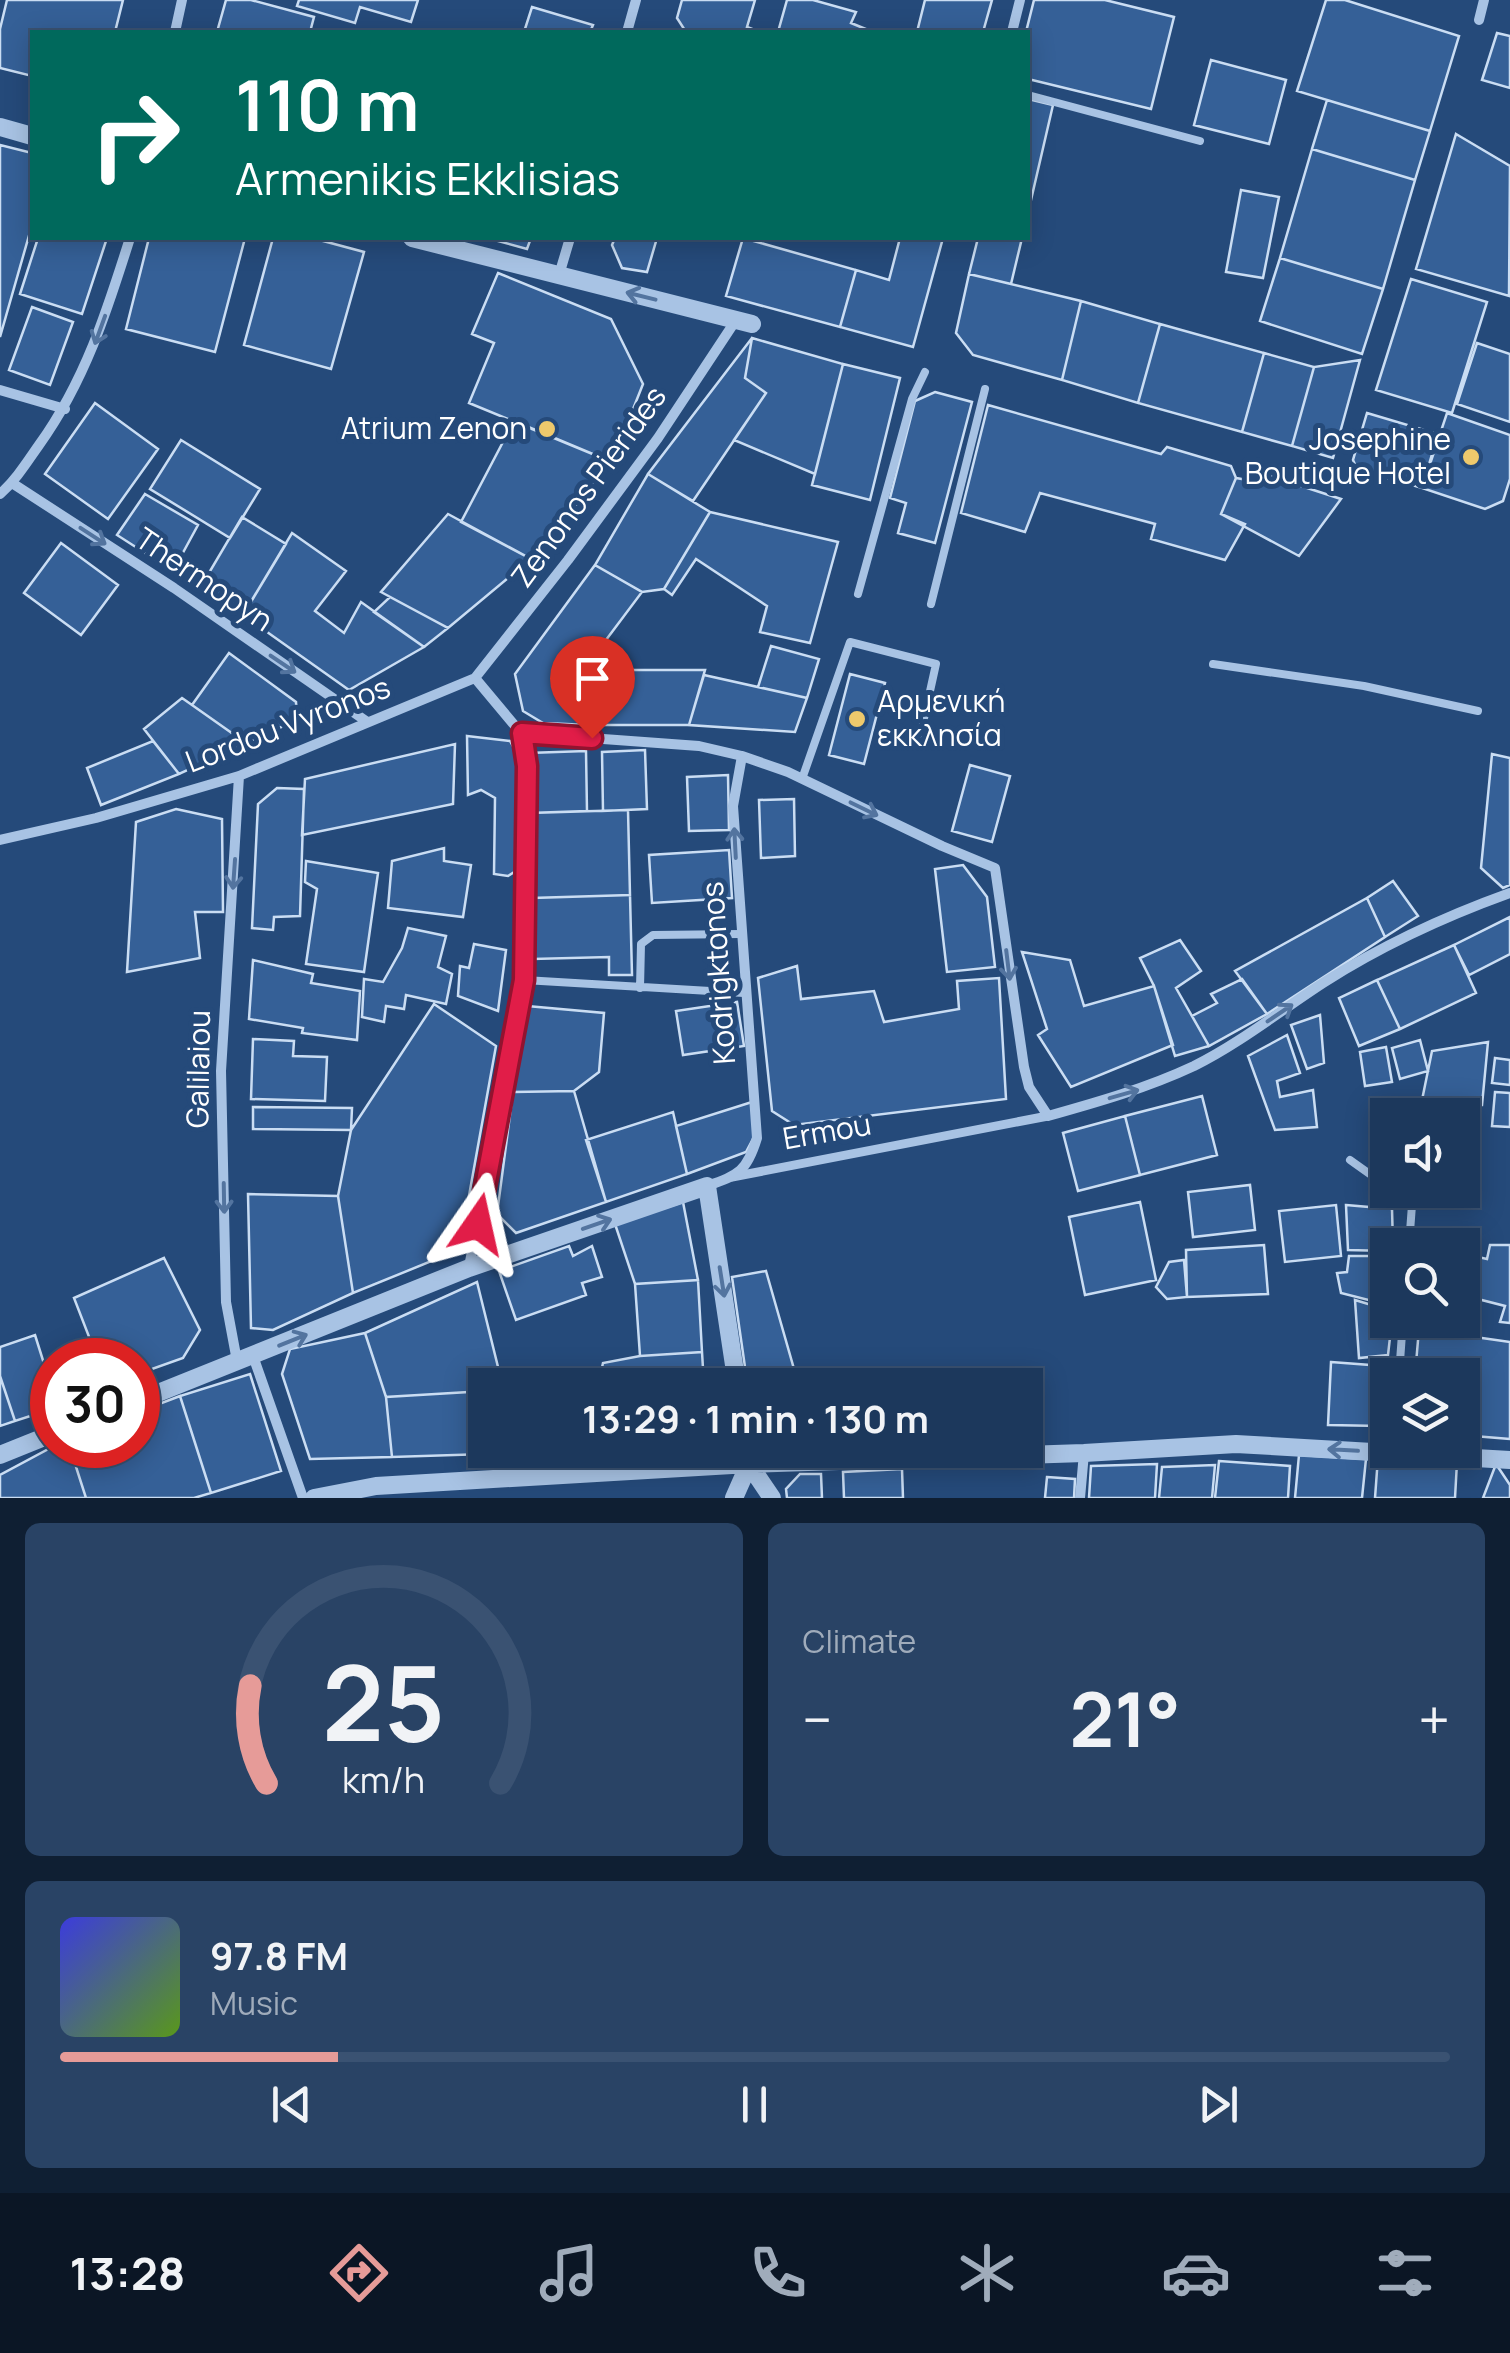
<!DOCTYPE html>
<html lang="en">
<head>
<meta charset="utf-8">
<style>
  body { margin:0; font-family:Manrope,sans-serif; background:#294365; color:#f1f3f6; height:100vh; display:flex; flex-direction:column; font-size:38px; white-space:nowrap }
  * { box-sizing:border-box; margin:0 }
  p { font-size:32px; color:#a0acbb }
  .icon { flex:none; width:55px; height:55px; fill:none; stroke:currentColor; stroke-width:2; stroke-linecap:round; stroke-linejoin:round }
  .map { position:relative; height:1498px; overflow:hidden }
  .panel { display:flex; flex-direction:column; gap:25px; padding:25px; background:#0f1f33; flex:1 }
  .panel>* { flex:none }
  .banner { position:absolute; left:30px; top:30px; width:1000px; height:210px; border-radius:0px; box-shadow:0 5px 25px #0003,0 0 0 2px #3a5272; background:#00695c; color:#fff; overflow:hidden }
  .buttons { position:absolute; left:1370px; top:1098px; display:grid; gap:20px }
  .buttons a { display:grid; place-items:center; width:110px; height:110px; border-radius:0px; background:#1c385c; box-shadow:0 5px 25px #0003,0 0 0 2px #3a5272; font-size:50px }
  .speed { position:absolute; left:30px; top:1338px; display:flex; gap:20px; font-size:50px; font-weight:700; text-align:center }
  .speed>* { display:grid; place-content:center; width:130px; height:130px; border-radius:50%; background:#1c385c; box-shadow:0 5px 25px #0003,0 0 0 2px #3a5272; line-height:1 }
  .speed .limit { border:15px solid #d22; background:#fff; color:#111 }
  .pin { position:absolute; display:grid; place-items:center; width:85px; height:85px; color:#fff; margin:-102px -42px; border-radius:50% 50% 50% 0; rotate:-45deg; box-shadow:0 0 10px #0007 }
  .pin .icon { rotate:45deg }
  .me { position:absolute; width:110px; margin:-55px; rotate:11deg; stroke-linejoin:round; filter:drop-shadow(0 0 8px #0008) }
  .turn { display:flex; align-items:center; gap:35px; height:210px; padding:0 40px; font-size:45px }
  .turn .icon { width:130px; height:130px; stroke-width:2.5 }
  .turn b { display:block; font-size:70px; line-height:85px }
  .big { font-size:75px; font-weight:700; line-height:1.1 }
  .panel .card { flex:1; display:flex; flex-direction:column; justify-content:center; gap:15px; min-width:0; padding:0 35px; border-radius:15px; background:#294365 }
  .panel .dial { align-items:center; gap:0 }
  .dial svg { height:260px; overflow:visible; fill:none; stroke:#3a5272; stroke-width:7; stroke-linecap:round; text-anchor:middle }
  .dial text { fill:#f1f3f6; stroke:none }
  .song { display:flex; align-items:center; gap:30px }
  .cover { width:120px; height:120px; border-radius:15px; background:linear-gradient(135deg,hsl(240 70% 55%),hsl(90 70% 35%)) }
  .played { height:10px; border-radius:5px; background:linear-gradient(90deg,#e69b98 20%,#3a5272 20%) }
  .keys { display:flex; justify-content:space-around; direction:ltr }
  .heat { display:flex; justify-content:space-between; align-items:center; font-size:55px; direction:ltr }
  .panel .tiles { flex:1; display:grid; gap:25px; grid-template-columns:1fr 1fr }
  .card:last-child { grid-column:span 2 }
  .trip { position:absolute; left:468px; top:1368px; width:575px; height:100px; border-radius:0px; background:#1c385c; box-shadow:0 5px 25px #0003,0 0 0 2px #3a5272; font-weight:700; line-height:100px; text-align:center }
  .dock { display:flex; height:160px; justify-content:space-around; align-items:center; background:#0b1625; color:#a0acbb }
  .dock .icon { width:70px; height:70px }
  .dock .selected { color:#e69b98 }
  .dock b { font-size:45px; color:#f1f3f6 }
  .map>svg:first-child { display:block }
  .building { fill:#356097; stroke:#caddf3; stroke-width:2.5 }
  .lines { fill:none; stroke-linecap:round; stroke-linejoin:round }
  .service { stroke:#a8c3e4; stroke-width:8 }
  .pedestrian { stroke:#a8c3e4; stroke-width:9 }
  .minor { stroke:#a8c3e4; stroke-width:10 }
  .tertiary { stroke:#a8c3e4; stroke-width:18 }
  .oneway { stroke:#53749f }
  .route-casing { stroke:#92132f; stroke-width:25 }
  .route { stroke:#e11d48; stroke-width:18 }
  .poi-dot { fill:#eec96c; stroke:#254a7a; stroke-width:4 }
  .labels { text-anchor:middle; stroke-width:10; stroke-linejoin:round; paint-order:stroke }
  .poi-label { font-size:30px; fill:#fff; stroke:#254a7a; text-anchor:end }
  .street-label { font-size:30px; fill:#fff; stroke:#254a7a }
</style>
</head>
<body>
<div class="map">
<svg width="1510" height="1498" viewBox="0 0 1510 1498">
  <rect width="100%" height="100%" fill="#254a7a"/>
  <path class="building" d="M7,0H123L115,32H32V76L0,68V29Z
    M226,0H251L314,17L310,32H217Z
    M299,0H418L411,22L360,7L355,23L297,6Z
    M682,0H755L747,27L760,32H686L677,18Z
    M787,0H813L856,12L851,23L873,32H778Z
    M925,0H992L983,32H917Z
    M1034,0H1105L1174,17L1151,109L1028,79L1026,32Z
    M1326,0H1345L1459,36L1430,131L1297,91Z
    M532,7L593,25L590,32H524Z
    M1497,33L1510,36V88L1482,80Z
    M1211,60L1286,80L1269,144L1194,125Z
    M1028,99L1053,105L1028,213Z
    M1327,100L1430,131L1415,180L1312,149Z
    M1456,134L1510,166L1509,296L1416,269Z
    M0,145L32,153V225L0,337Z
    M1312,149L1415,180L1383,289L1280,258Z
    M1241,190L1279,197L1263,278L1226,272Z
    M38,238H107L82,314L20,294Z
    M149,238H245L215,352L126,329Z
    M273,238H312L364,252L331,369L244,345Z
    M487,238H531L527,249Z
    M615,238H657L647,272L622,268L612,245Z
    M743,238L856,270L840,327L726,296Z
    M900,238H943L913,347L840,327L856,270L889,280Z
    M978,238H1022L1011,284L969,274Z
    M1280,258L1383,289L1362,354L1260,321Z
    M498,273L611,319L643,384L612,462L469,403L494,343L472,334Z
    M969,274L1081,301L1062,380L973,355L956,333Z
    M1411,279L1487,302L1452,413L1376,390Z
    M1081,301L1160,324L1138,403L1062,380Z
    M32,307L73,322L50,385L9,370Z
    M1160,324L1264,353L1242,432L1138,403Z
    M752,338L745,378L766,393L693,501L648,474Z
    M752,338L843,364L815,474L734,440L766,393L745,378Z
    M1477,343L1510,354V422L1457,404Z
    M1264,353L1314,367L1292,446L1242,432Z
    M1360,360L1333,458L1292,446L1314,367Z
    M843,364L900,378L870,500L812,485Z
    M935,392L972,402L935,543L898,533L906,503L890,498L915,401Z
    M95,403L158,449L108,519L45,474Z
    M988,405L1161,454L1167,447L1231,466L1236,478L1221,514L1245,524L1225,560L1151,539L1155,524L1040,493L1025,532L961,513Z
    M1367,413L1438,434L1422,488L1357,469L1353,460Z
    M1447,413L1510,435V479L1503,501L1485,509L1422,488Z
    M514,421L612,462L531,559L461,522Z
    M181,440L260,489L230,538L150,489Z
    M1258,472L1341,499L1299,556L1221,514L1236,478L1247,480Z
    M648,474L710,512L664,589L642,592L595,565Z
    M145,494L198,525L173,571L117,535Z
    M710,512L838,542L810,643L760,632L767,606L696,559L672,595L664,589Z
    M448,514L531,559L448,628L381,592Z
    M242,517L286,544L243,615L200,588Z
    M292,533L346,571L315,611L344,633L361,602L424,647L349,690L243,615Z
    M61,543L118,585L81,635L24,593Z
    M595,565L642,592L588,664L589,725L543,723L523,711L515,674Z
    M390,597L448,628L424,647L374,612Z
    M771,646L819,659L807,698L758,687Z
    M229,653L296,702L297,720L246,743L192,705Z
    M588,670H705L689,725H589Z
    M850,674L885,683L864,764L829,755Z
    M704,675L807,698L795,732L689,725Z
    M182,698L192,705L246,743L179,774L144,729Z
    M467,736L510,741L519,757V869L508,876L494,874L495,798L481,790L468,795Z
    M153,741L179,774L101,805L87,768Z
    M455,744L453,804L302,835L305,779Z
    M645,750L647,809L603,811L602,752Z
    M586,751L587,811L529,813L528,753Z
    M1492,754L1510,758V885L1503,888L1481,868Z
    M970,765L1010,776L992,842L952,831Z
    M728,775L729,830L689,831L687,777Z
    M277,788L304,789L300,916L274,917L273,930L252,928L258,804Z
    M794,799L795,856L761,858L759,800Z
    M176,809L222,819L223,912H195L200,958L127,972L136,822Z
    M628,810L630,895L532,898L529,813Z
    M444,848V861L471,865L463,917L388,908L392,861Z
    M729,850L732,898L652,903L649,855Z
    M306,861L378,873L364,972L306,964L317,889L305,882Z
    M963,865L987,897L995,967L947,972L935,869Z
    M1393,881L1418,916L1385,937L1367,898Z
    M630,895L632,975H609V957L533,959L532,898Z
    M1367,898L1385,937L1267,1014L1235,971Z
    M1510,917V954L1469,975L1454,945Z
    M408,928L446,936L438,967L452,974L446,1004L406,995L404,1009L386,1006L384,1022L362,1017L364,979L383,982L402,948Z
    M1180,940L1201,971L1176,988L1209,1046L1175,1056L1154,986L1140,958Z
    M474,944L506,950L498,1011L458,996L460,966L469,968Z
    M1454,945L1476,993L1400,1029L1377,980Z
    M1022,952L1070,960L1084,1006L1154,986L1173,1045L1071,1087L1038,1035L1047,1029Z
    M253,960L313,974L311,983L360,991L357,1040L302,1033L303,1028L249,1019Z
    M797,966L801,999L874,991L884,1022L959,1009L957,981L999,978L1006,1099L794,1125L772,1111L758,978Z
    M1242,979L1267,1014L1209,1046L1192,1016L1217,1003L1211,994Z
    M1377,980L1400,1029L1359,1046L1339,998Z
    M737,1002L744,1046L683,1055L676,1011Z
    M434,1004L496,1046L465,1218L453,1243L439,1258L353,1293L338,1196L351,1130Z
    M527,1006L604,1013L599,1072L574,1091L513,1092Z
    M1320,1015L1324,1063L1307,1069L1291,1025Z
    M1287,1035L1300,1073L1277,1081L1280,1097L1313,1090L1317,1127L1275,1130L1248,1056Z
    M253,1039L294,1041L293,1056L327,1057L325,1101L251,1099Z
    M1420,1040L1428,1071L1400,1079L1392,1048Z
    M1488,1042L1482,1105H1421L1432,1051Z
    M1386,1047L1392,1082L1365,1086L1360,1052Z
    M1495,1058L1510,1060V1085L1492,1083Z
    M574,1091L606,1202L516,1233L497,1214L513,1092Z
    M1495,1092L1510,1093V1127L1492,1126Z
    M1202,1096L1217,1155L1140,1175L1125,1116Z
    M752,1102L754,1137L746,1152L687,1174L676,1126Z
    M253,1107L352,1108L351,1130L253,1129Z
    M673,1112L687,1174L606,1202L586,1140Z
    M1125,1116L1140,1175L1078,1191L1063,1133Z
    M1250,1185L1255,1230L1193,1237L1188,1192Z
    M248,1194L338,1196L353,1293L273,1330L251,1328Z
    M683,1202L698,1280L635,1284L615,1224Z
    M1140,1202L1156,1280L1085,1295L1069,1217Z
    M1336,1205L1341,1256L1285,1262L1279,1211Z
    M1346,1205L1392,1209L1393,1245H1388V1251L1348,1250Z
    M1264,1245L1268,1294L1187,1297L1186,1250Z
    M1490,1245H1510V1323L1500,1322L1505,1306L1470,1297L1478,1257L1487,1259Z
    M569,1246L573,1256L592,1246L602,1277L582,1283L586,1295L516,1320L499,1271Z
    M1349,1256H1388V1305L1341,1293L1337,1273L1347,1272Z
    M164,1258L200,1330L183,1358L138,1374V1360H98L74,1298Z
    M1184,1260L1187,1297L1167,1299L1156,1287L1169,1262Z
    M766,1271L794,1369L746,1374L732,1277Z
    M698,1280L702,1352L640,1356L635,1284Z
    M477,1282L499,1371L484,1373L485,1391L386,1397L365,1333Z
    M1355,1300L1388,1310V1320H1392L1388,1355L1359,1358Z
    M1419,1329L1510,1342V1439L1462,1435V1375H1415Z
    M365,1333L386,1397L392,1457L310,1459L282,1374L290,1349Z
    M35,1335L52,1389V1409L15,1421L0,1376V1347Z
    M702,1352L704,1385H598L603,1363L640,1356Z
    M1331,1362L1383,1366L1381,1426L1328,1425Z
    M511,1370L513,1385H485L484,1373Z
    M250,1374L281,1471L211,1493L180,1396Z
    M0,1376L15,1421L0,1426Z
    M485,1391V1450L552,1452L392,1457L386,1397Z
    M180,1396L211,1493L194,1498H86L69,1445H138V1412Z
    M56,1445H69L86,1498H0V1475Z
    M1299,1455L1366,1459L1362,1498H1295Z
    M1378,1457L1457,1462L1455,1498H1375Z
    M1219,1461L1290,1466L1288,1498H1215Z
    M1157,1464L1155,1498H1089L1091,1466Z
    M1496,1464L1510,1485V1498H1483Z
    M1215,1465L1212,1498H1159L1162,1467Z
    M902,1469L903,1498H844L843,1472Z
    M800,1474H821L822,1498H787L786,1489Z
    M1047,1477L1075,1479L1074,1498H1045Z"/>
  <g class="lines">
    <path class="service" d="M1028,95L1200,141
      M858,594L912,399L925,372
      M931,604L985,389
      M1213,664L1364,686L1478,711
      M802,779L850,642L936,664L919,741
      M524,980L744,993
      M640,988L641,944L653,935L740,934
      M1350,1160L1388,1187
      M1392,1190L1412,1205L1409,1245
      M1399,1375L1403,1320"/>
    <path class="pedestrian" d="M732,1177L1048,1116"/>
    <path class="minor" d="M1479,20L1484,0
      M175,32L182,0
      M627,32L636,0
      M1012,32L1020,0
      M559,275L570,238
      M0,390L65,409
      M12,483L174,588L366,721
      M0,494C16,480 27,462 39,445C85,381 107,311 130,238
      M475,678L521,733L699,746L742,756L788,772L942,846L995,868L1024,1067L1029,1087L1048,1116C1098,1102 1147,1088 1194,1066C1240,1043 1280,1011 1323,983C1381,946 1446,916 1510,893
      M0,840L96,818L239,776L475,678L568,560L658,438L736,320
      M707,1186C739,1175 747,1171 757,1138L733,806L742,756
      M469,1267L524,980L527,766L521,733
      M253,1356L303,1498
      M237,1361L226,1302L221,1071L239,776
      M1080,1498L1084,1453"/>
    <path class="tertiary" d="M0,127L32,136
      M412,238L752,324
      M138,1401L469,1268L707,1186L737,1385
      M0,1455L52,1434
      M749,1464L772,1498
      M314,1498L376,1486L749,1464L1084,1453L1236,1444L1510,1460
      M734,1498L749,1464"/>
  </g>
  <defs><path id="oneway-shaft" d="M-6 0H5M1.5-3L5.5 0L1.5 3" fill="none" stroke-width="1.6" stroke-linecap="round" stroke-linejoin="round" transform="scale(2.5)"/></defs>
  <g class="oneway">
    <use href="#oneway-shaft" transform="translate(641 296) rotate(-166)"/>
    <use href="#oneway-shaft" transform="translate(100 330) rotate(110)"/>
    <use href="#oneway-shaft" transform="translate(93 536) rotate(33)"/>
    <use href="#oneway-shaft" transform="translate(283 664) rotate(34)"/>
    <use href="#oneway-shaft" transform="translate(864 809) rotate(26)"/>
    <use href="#oneway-shaft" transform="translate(735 843) rotate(-93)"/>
    <use href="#oneway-shaft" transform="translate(234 874) rotate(94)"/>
    <use href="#oneway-shaft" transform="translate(1008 965) rotate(83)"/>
    <use href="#oneway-shaft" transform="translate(1280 1013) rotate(-34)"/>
    <use href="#oneway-shaft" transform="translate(1124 1094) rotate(-16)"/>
    <use href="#oneway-shaft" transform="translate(224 1198) rotate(89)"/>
    <use href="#oneway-shaft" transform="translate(597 1224) rotate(-19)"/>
    <use href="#oneway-shaft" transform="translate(722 1282) rotate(81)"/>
    <use href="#oneway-shaft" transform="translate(293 1340) rotate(-22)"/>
    <use href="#oneway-shaft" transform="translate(1343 1450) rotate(-177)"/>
  </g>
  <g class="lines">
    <defs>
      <path id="route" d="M478,1224L524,980L527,766L522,733L592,738"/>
    </defs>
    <use href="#route" class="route-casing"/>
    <use href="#route" class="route"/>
  </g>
  <g class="poi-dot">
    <circle cx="547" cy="429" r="10"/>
    <circle cx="1471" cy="457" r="10"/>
    <circle cx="857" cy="719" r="10"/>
  </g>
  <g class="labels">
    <g class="poi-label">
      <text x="527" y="439">Atrium Zenon</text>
      <text x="1451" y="450">Josephine<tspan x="1451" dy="34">Boutique Hotel</tspan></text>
      <text x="877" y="712" text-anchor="start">Αρμενική<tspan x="877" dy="34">εκκλησία</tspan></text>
    </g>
    <g class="street-label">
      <text transform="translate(589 487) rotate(-54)" y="10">Zenonos Pierides</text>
      <text transform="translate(204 580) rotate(34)" y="10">Thermopyn</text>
      <text transform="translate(288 725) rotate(-21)" y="10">Lordou Vyronos</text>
      <text transform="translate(719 973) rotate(-94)" y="10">Kodrigktonos</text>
      <text transform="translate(199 1069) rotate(-89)" y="10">Galilaiou</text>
      <text transform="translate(827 1132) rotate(-10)" y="10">Ermou</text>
    </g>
  </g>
</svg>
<div class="buttons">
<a><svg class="icon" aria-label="sound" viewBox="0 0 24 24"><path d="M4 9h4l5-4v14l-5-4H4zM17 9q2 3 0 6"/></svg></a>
<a><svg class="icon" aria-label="search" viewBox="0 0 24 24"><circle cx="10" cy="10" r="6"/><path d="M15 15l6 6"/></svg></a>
<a><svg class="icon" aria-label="layers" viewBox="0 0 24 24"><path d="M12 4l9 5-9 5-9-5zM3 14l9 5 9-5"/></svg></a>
</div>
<div class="speed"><div class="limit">30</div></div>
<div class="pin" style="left:592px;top:738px;background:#d93025"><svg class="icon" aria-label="arrive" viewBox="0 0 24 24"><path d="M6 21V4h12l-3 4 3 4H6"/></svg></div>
<svg class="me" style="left:478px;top:1224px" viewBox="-20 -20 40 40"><path d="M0-17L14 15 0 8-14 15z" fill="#e11d48" stroke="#fff" stroke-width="4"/></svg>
<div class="trip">13:29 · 1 min · 130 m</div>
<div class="banner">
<div class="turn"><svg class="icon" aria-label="right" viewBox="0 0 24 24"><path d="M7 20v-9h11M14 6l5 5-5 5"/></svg><div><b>110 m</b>Armenikis Ekklisias</div></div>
</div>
</div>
<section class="panel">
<div class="tiles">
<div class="card dial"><svg viewBox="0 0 100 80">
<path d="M14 69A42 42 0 1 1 86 69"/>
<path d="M14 69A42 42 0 0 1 9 39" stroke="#e69b98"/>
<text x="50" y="56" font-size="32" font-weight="700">25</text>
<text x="50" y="72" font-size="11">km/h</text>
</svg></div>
<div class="card"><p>Climate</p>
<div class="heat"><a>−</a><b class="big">21°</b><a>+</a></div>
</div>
<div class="card">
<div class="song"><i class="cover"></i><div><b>97.8 FM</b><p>Music</p></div></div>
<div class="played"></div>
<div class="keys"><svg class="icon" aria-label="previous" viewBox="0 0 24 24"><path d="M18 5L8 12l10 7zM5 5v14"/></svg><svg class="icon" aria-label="pause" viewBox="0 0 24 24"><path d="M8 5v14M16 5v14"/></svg><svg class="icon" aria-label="next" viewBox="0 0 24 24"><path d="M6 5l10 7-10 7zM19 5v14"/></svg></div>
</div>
</div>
</section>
<nav class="dock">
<b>13:28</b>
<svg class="icon selected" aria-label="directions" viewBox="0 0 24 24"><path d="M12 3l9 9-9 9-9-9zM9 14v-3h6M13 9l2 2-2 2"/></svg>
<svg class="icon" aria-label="music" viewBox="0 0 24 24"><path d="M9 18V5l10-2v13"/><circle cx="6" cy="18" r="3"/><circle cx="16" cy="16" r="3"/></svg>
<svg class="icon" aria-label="phone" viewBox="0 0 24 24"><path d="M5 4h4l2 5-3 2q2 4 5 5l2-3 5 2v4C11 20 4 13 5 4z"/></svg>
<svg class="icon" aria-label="climate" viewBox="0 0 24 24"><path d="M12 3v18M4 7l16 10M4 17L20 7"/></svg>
<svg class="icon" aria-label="car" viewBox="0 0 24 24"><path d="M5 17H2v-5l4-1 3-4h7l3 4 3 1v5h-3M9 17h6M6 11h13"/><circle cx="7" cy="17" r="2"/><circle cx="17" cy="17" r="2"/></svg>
<svg class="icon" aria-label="filters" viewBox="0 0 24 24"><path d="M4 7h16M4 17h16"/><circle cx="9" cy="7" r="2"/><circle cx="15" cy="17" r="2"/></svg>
</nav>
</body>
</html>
